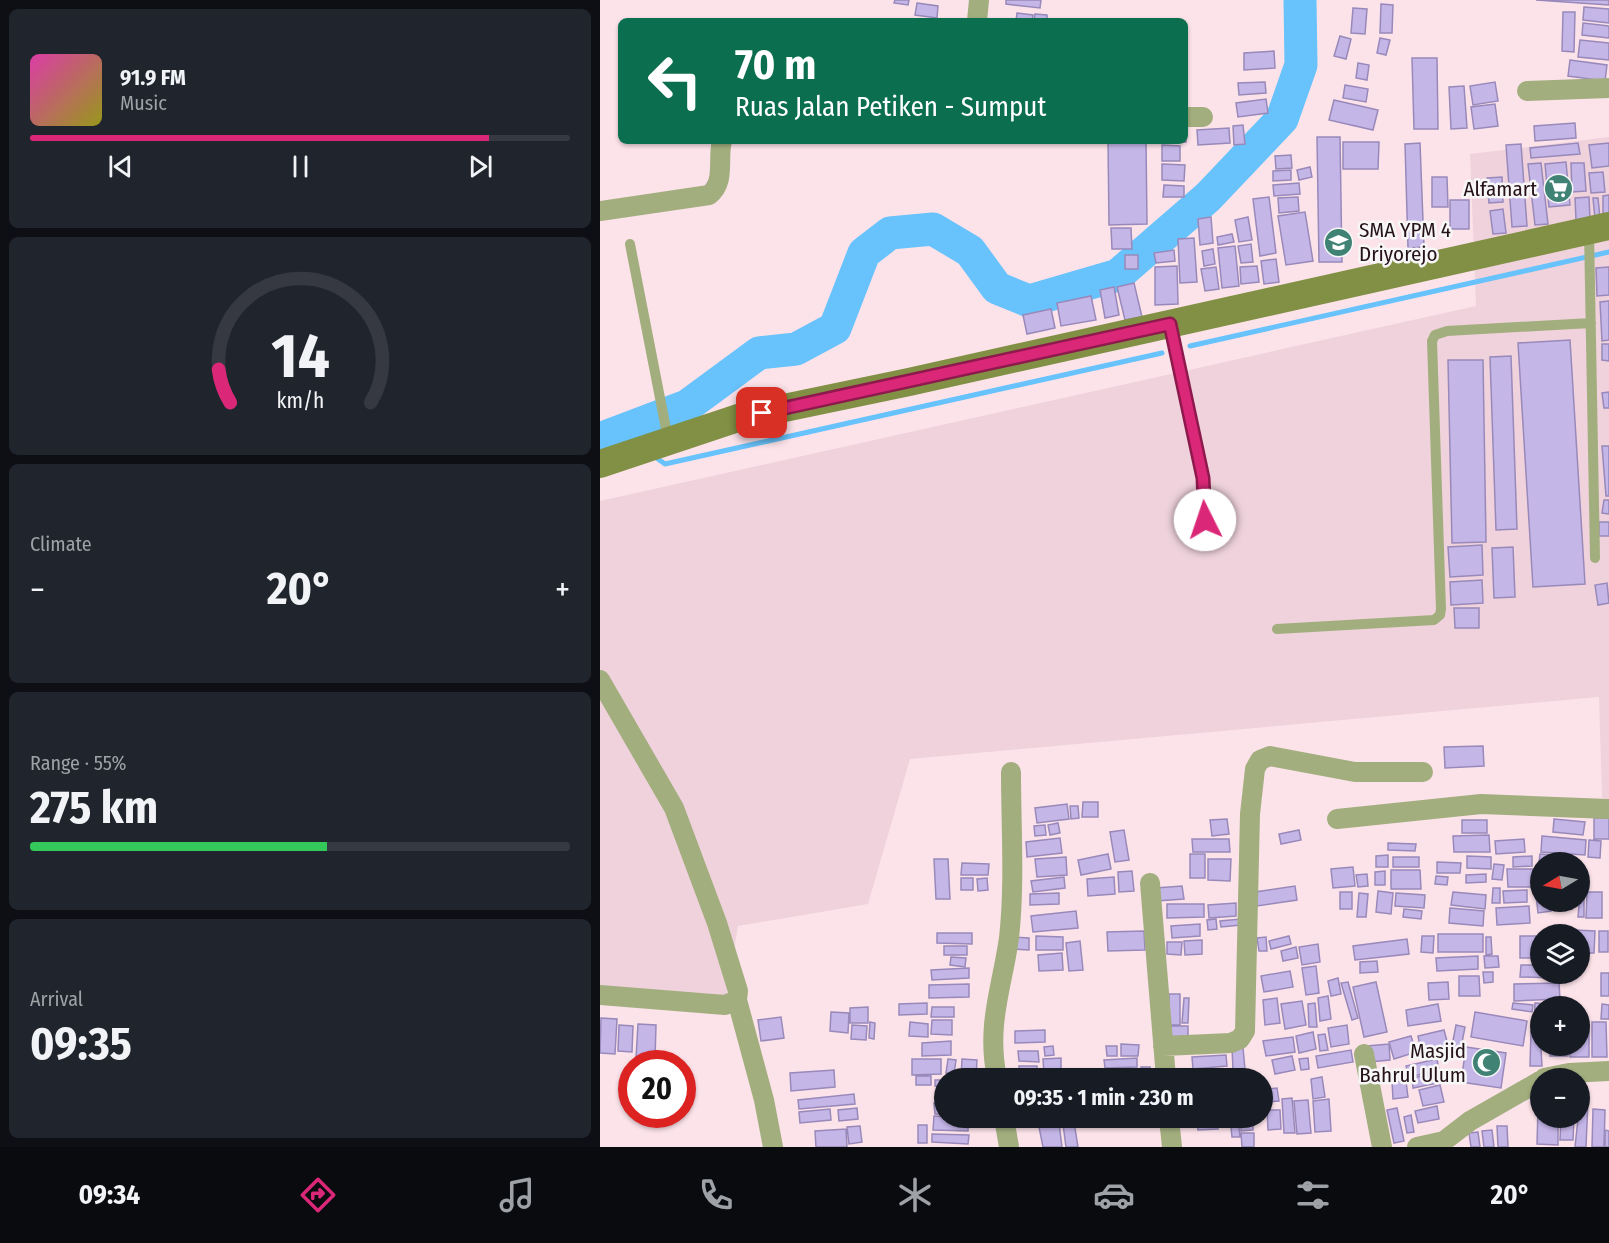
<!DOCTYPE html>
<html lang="en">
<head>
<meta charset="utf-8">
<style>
  body { margin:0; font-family:"Fira Sans Condensed",sans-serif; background:#20242c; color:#f1f3f6; height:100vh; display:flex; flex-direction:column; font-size:22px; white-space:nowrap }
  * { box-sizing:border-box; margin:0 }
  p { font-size:20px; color:#9ea1a6 }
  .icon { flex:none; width:33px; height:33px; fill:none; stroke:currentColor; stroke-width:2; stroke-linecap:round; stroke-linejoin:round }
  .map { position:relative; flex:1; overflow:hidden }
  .drawer { display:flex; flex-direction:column; gap:9px; padding:9px; background:#0d0f14; width:600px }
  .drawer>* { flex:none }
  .hud { position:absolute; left:18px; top:18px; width:570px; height:126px; border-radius:9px; box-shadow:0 2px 4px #0004; background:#0b6e4f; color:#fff; overflow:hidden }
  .needle { width:39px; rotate:260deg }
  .buttons { position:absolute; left:930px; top:852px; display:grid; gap:12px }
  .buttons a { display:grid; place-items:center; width:60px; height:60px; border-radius:50%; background:#171b24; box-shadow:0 2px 4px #0004; font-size:30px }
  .speed { position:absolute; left:18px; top:1050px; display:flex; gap:12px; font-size:30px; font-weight:700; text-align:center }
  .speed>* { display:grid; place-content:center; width:78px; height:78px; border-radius:50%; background:#171b24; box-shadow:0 2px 4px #0004; line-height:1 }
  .speed .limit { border:9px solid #d22; background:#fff; color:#111 }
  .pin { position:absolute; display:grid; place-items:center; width:51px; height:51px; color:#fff; margin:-26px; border-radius:12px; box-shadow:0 3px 9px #0006 }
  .me { position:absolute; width:66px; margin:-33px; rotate:356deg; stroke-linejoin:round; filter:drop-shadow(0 0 4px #0008) }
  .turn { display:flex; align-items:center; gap:21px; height:126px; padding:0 18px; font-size:27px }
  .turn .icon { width:78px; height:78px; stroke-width:2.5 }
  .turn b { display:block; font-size:42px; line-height:51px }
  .big { font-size:45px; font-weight:700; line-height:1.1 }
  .drawer .tile { flex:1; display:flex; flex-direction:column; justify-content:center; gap:9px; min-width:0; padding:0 21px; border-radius:9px; background:#20242c }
  .drawer .dial { align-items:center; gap:0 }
  .dial svg { height:156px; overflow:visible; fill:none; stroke:#363941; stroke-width:7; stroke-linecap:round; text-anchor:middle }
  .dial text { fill:#f1f3f6; stroke:none }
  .song { display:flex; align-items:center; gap:18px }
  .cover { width:72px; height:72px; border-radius:9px; background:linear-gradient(135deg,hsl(320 70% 55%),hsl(60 70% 35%)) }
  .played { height:6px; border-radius:3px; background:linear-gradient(90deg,#db2777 85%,#363941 85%) }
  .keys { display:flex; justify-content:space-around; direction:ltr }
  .heat { display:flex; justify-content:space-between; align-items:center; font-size:33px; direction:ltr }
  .charge { height:9px; border-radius:4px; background:linear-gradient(90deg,#34c759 55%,#363941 0) }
  .trip { position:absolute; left:334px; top:1068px; width:339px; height:60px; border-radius:30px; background:#171b24; box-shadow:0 2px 4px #0004; font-weight:700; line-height:60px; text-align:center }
  .tab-bar { display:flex; height:96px; justify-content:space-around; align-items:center; background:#090b0e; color:#9ea1a6 }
  .tab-bar .icon { width:42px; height:42px }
  .tab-bar .on { color:#db2777 }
  .tab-bar b { font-size:27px; color:#f1f3f6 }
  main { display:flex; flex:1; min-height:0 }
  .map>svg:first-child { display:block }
  .built { fill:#efd2db }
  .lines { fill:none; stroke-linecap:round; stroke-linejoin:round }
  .stream { stroke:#68c2fb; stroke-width:5 }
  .river { stroke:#68c2fb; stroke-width:33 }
  .building { fill:#c5b6e8; stroke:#9889ba; stroke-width:1.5 }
  .lane { stroke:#a3ae7e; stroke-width:10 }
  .street { stroke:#a3ae7e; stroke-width:20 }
  .secondary { stroke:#829045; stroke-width:28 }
  .route-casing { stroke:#8e194d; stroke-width:15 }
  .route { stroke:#db2777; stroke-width:10 }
  .labels { text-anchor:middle; stroke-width:5; stroke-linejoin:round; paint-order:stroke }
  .poi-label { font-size:21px; fill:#261219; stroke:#f7f7f7; text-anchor:end }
</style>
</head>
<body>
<main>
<section class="drawer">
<div class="tile">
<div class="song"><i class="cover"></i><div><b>91.9 FM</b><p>Music</p></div></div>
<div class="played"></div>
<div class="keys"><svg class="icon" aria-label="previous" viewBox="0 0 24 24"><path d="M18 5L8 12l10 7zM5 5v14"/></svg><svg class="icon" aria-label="pause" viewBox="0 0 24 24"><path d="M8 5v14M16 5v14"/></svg><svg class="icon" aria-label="next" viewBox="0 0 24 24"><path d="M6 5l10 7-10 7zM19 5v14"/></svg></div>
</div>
<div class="tile dial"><svg viewBox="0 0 100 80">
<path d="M14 69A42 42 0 1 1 86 69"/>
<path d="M14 69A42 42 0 0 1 8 52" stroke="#db2777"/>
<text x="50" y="56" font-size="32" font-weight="700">14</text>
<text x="50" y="72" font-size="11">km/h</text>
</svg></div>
<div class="tile"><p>Climate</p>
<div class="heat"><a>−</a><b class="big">20°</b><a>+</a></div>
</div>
<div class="tile"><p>Range · 55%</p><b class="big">275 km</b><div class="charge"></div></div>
<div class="tile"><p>Arrival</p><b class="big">09:35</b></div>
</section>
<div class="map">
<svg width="1009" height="1147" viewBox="0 0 1009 1147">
  <rect width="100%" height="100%" fill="#fce3ea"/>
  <path class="built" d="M1009,137V799L1002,798L999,697L310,759L268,904L138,926L125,1005L0,1000V501L876,306L870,154Z"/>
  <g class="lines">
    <path class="stream" d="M590,346L1009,252
      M16,433L26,439
      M58,459L65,464L562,353"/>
    <path class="river" d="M0,439L87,406L159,353L196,349L235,328L264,253L290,233L333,229L370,251L397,288L429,301L518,275L608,197L682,119L701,65L700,0"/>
  </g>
  <path class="building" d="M295,0H309L308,5L294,3Z
    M406,0H441L440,8L406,4Z
    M936,0H1009V5Z
    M317,3L338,6L337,18L315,15Z
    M781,4L793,5L792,33H780Z
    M984,7L1009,9V23L983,20Z
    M753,8L767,9L765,34L751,33Z
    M963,12H975L974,52L962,51Z
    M417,13L433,15L432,21H416Z
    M435,14L447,15V21H434Z
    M983,23L1009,26V38L982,35Z
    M740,36L751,39L746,59L734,56Z
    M780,38L790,40L786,55L777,53Z
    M980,40L1009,43V60L978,57Z
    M674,51L675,68L644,70V53Z
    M812,58H837L838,129H814Z
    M970,60L1007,65L1005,81L968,76Z
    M758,63L769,65L767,80L756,78Z
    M665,82L666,93L639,95L638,83Z
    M895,82L898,101L873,105L870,86Z
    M745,85L768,89L766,102L743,98Z
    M864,86L867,128L851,129L849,87Z
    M666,99L668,113L638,117L636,103Z
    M734,100L778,110L773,130L729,120Z
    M895,104L898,126L874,129L871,107Z
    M975,123L976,138L935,141L934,126Z
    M643,125L645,144L634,145L633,126Z
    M629,128L630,143L598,145L597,130Z
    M586,131V142H554L585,141Z
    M717,137H740L742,262H719Z
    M508,141H546L547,224L509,225Z
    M743,142H779L778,169H743Z
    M820,143L824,247L808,248L805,144Z
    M978,143L980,154L931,158L930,148Z
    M1009,143V166L992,168L989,145Z
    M921,144L927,226L912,227L906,145Z
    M562,145L580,146V161H562Z
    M691,155L692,168L676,169L675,156Z
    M966,162L970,205L949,207L945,164Z
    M941,163L948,224L935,225L928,164Z
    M971,163H984L986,191L972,192Z
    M562,164L585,165L584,181L562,180Z
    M710,167L712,177L699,180L697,170Z
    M691,170V180L673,181V171Z
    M1003,172L1005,192L991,193L989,173Z
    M832,177H847L848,207H832Z
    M902,177L903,202L889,203L887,178Z
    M699,183L700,194L674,196L673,185Z
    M564,185L584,186V197H563Z
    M1009,195V216H1003V196Z
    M669,197L676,253L660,256L653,199Z
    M698,197L699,211L679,213L678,198Z
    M989,197L990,219L976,220L975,198Z
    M993,198H998L1000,218L995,219Z
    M850,200H869V229H850Z
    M903,209L906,233L893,234L890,211Z
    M705,212L713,261L686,265L678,216Z
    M611,217L613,243L600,245L598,219Z
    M648,217L652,240L639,242L635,220Z
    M511,228H531L532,249H512Z
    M632,234L634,242L618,245L617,237Z
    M594,238L597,282L580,283L578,239Z
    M651,244L653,262L641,263L638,246Z
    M635,246L639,286L622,288L618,248Z
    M613,249L615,264L604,266L602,251Z
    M574,250L575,261L556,263L554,253Z
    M525,255H538V269H525Z
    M676,259L679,282L664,284L661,261Z
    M577,266L578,304L555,305V267Z
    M657,266L659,282L641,284L640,267Z
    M616,267L619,289L605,291L601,269Z
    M1009,267V295L997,296L996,268Z
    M534,283L542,317L525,320L517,287Z
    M514,287L519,315L505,318L500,290Z
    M491,296L496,320L461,326L457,303Z
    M1009,301V340L1002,341L1000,302Z
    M451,309L455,328L427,334L423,315Z
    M970,340L985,584L933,587L918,343Z
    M1002,344H1009V361L1002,360Z
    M911,356L917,529L896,530L890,357Z
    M848,360H883L886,542L852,543Z
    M1009,392V408H1004L1002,393Z
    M1002,446H1009V496H1006Z
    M1004,500H1009V514L1002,513Z
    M999,522H1009V536H999Z
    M882,545L883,575L850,577L848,547Z
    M913,547L915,597L894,598L892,548Z
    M882,580L883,603L851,605L850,582Z
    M1007,583L1009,603L998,605L995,585Z
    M854,608H879V628H855Z
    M883,746L884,766L845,768L844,747Z
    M483,802H498V817H482Z
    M467,804L469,819L437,823L435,808Z
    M470,806H478L479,818L471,819Z
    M994,818H1009V839H994Z
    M627,819L629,834L612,836L610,820Z
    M954,819L985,822L983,835L953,832Z
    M862,820H887V833H862Z
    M458,823L460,833L450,835L448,825Z
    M445,825L446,835L435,836L434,826Z
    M524,830L529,860L515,862L510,832Z
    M699,830L701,840L681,844L679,834Z
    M889,835L890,852H854L853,836Z
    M942,836L986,840L985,855L941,852Z
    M460,838L462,853L427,857L426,842Z
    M592,839H629L630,852H593Z
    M924,839L925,852L896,854L895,841Z
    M989,840L1001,841L1000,858L988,857Z
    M788,843L816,844L815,851L788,850Z
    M508,854L511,869L481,875L478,860Z
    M590,854H605V878H590Z
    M940,854L952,855V862L939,863Z
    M788,855V867H776V856Z
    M867,856L891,857V869L867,868Z
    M932,856V866L913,867V857Z
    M466,857L467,875L437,877L435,859Z
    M793,857H819V867H793Z
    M334,859H348L350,899H336Z
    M608,859H631L630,881L608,880Z
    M837,862L861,863L860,873H837Z
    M362,863L389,864L388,875H361Z
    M894,864L904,865L902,880L892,879Z
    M753,867L755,886L733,888L731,869Z
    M907,869H935V887H908Z
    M791,870H820L821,889H791Z
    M532,871L534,891L519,892L518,872Z
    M785,871V885H775V872Z
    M767,874L768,886L758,887L756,875Z
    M886,874V882L866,883V875Z
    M836,876L848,877L847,885L835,884Z
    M464,877L465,888L433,892L431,881Z
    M514,877L515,894L488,896L487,879Z
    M361,878H373V890H361Z
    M387,878L388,890L378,891L377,879Z
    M582,886L584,899L557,901L556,888Z
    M695,886L697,900L657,906L655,892Z
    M893,888H900V903H892Z
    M927,890V902L904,903L903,891Z
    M778,891L793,893L791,914L776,912Z
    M740,892H752V909H740Z
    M853,892L886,895L885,909L851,905Z
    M987,892H1002V918H986Z
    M459,893V904L430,905V894Z
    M759,893L768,894L766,917H757Z
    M796,893L825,895L824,908L795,906Z
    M980,893H984V917H978Z
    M936,895H940V902H951V911L938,913Z
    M958,902H971L972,909L959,910Z
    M636,903V916L609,918L608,905Z
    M567,904H604V917L567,918Z
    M929,906L930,923L897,925L896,908Z
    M850,908L884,911L883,926L849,923Z
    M804,909L822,911L821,919L803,917Z
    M476,911L478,928L433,932L431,916Z
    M616,919L617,929L608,930L607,920Z
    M641,919V925L621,927L620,921Z
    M600,924V936L572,938L571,926Z
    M975,930L995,931L994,953H980V934H975Z
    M544,931L545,950L508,951L507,932Z
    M999,931H1008V952H999Z
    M337,933H372V944L337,943Z
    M838,934H883V952H838Z
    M436,936L463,937V950H436Z
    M689,936L691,944L671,949L669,941Z
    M822,936H834L833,953L821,952Z
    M920,936H940V958H920Z
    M413,937L429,938V950L412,949Z
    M666,937L667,951H659L657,938Z
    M886,937H891L892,954L886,955Z
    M807,939L809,954L755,960L753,946Z
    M602,940V954L585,955L584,941Z
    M480,941L483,970L469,971L466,943Z
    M567,942H582L581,955L567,954Z
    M718,944L720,962L702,965L699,947Z
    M344,946H367V955H344Z
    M696,947L698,958L683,961L681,951Z
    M462,953L463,970L439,971L438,955Z
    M878,956V969L837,971L836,958Z
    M884,956H898L899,967L885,968Z
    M351,957L366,958L365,967L350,965Z
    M777,961L778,972L760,973V962Z
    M921,965H940V974H958V978L920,977Z
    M716,966L719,993L706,995L702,968Z
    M369,968V978L332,980L331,970Z
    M690,971L693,987L664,992L661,976Z
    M883,972H893V982L884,983Z
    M1001,973H1009V996H1001Z
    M859,976H879L880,996H859Z
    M738,978L741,994L731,996L728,981Z
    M748,982L758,1018L752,1020L741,983Z
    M776,982L787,1032L764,1037L753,987Z
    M848,982L849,999L829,1000L828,983Z
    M959,983L960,999L914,1001V984Z
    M369,984V997L329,998V985Z
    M569,994H580V1025H569Z
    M728,996L731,1019L720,1021L718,998Z
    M584,998H589L588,1023H582Z
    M677,998L680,1023L665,1025L663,1000Z
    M702,1001L706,1025L685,1029L681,1004Z
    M327,1003V1014L299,1015V1004Z
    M715,1003L717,1027H709L708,1004Z
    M913,1003L933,1005L932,1012L912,1009Z
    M935,1003L953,1004V1006H940V1021H934Z
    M838,1004L841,1021L808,1026L806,1010Z
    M1002,1004L1009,1005V1019H1001Z
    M268,1007V1023H250V1008Z
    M332,1007H354V1017H331Z
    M231,1012L249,1013L248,1033L230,1031Z
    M875,1012L927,1021L923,1046L871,1037Z
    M181,1017L184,1038L161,1041L158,1020Z
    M1,1018L17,1019L15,1054L0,1053Z
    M332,1020H352V1035L331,1034Z
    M270,1022L275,1023L274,1039L269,1038Z
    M310,1022L328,1024V1037L309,1036Z
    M992,1022H1006L1007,1057H992Z
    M38,1024L56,1025L55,1059L36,1058Z
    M19,1025L33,1026L32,1052L18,1051Z
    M252,1025L267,1026L266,1040L251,1039Z
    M747,1025L749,1044L731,1047L728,1028Z
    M856,1025L865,1027L860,1053L851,1051Z
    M980,1025H989V1057H970V1046H980Z
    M569,1026H588V1036L569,1037Z
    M445,1030V1042L415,1043V1031Z
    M844,1030L848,1045L821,1051L818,1036Z
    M931,1031H940L942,1066H930Z
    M713,1032L716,1049L699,1053L696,1036Z
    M725,1034L728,1050L720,1051L718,1035Z
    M811,1036L816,1052L794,1059L789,1042Z
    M693,1037L695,1052L666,1056L663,1041Z
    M351,1041V1055L322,1056V1043Z
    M521,1044L539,1045L538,1056H521Z
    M789,1044L790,1060L769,1062L767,1046Z
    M453,1046L454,1055L445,1056L444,1047Z
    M506,1046H517V1056H507Z
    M950,1046H968V1056H950Z
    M866,1047L906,1053L901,1088L861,1082Z
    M632,1048H643L645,1069H633Z
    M751,1050L753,1062L718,1068L716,1056Z
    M418,1051H438L439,1062L419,1061Z
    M626,1055L627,1066L593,1069L592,1057Z
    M692,1056L695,1070L675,1074L672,1060Z
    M461,1058V1073L444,1074L443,1059Z
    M537,1058V1067L505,1068L504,1060Z
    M708,1058L709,1069L701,1070L699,1059Z
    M312,1059H341V1074L312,1075Z
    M348,1059L356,1060L354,1074L346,1073Z
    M362,1059L377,1060L376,1078H361Z
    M837,1059L839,1070L809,1077L806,1066Z
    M419,1066H437V1077L420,1078Z
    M541,1067H550V1078H541Z
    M234,1070L235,1087L191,1091L190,1073Z
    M537,1071L538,1078H509L508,1072Z
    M616,1072V1078H594V1075Z
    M836,1073L838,1083L813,1088L812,1078Z
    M504,1074V1078H495V1075Z
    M316,1076H331V1085H316Z
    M722,1077L725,1097L713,1099L711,1079Z
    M335,1080H345V1086H335Z
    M806,1081L808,1097L793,1099L792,1082Z
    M840,1085L844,1102L823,1106L819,1090Z
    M677,1088L679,1101L668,1102L667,1089Z
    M339,1091H345V1100H339Z
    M254,1094L255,1104L199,1109L198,1100Z
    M692,1098L695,1133H684L682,1099Z
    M729,1099L731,1131L715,1132L713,1101Z
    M708,1100L711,1133L697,1134L694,1101Z
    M980,1100H988L986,1147H975Z
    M334,1103H345V1114H335Z
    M837,1106L839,1119L818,1123L815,1111Z
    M257,1108L258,1119L239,1121L238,1110Z
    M797,1108L804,1141L794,1143L787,1110Z
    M938,1108H940V1118H958V1145L937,1144Z
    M230,1109L231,1120L200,1123L199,1112Z
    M993,1109L1005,1110L1004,1147H992Z
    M667,1110H680L681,1129L668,1130Z
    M811,1115L814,1132L807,1133L804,1117Z
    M334,1116L368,1118V1131L333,1130Z
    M596,1118H617L618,1129L598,1130Z
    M630,1118H638L640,1137H632Z
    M641,1118H653V1130L641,1131Z
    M961,1118H974L973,1140H960Z
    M474,1122L478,1147H466L463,1124Z
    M459,1123L462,1147H443L439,1127Z
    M318,1125H327V1143H318Z
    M260,1126L262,1142L249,1144L247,1127Z
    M897,1126H907L908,1147H898Z
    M246,1129L247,1147H216L215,1131Z
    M892,1130L894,1147H884L882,1131Z
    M1005,1130L1009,1131V1147H1005Z
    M878,1132L880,1147H871L869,1133Z
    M641,1133H654V1147H642Z
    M332,1134L369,1135L368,1144L332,1142Z"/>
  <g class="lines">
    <path class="lane" d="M989,232L995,558
      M30,244L68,439
      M571,324L603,478L605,520
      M677,629L834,620L840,615L841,609L832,341L835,335L847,331L991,323"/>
    <path class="street" d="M377,21L379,0
      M927,91L1009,88
      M585,117H603
      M0,211L109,195C126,182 117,159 122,141
      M0,680L74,808L117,923L138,991L137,1000L164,1100L173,1147
      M737,819L881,804L1009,809
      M550,883L566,1078
      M0,995L125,1005L137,1000
      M563,1046L631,1043L640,1039L645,1031L650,814L655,769L660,760L670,756L755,772H823
      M764,1054L782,1147
      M397,1078C386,1025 402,988 409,938C415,884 411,827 411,772
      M944,1078L969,1073L1009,1071
      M404,1118L409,1147
      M569,1118L572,1147
      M817,1147L844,1141L870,1121L940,1081"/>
    <path class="secondary" d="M0,464L141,417L309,382L1009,226"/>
  </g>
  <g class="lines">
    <defs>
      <path id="route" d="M162,413L570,324L603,478L605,520"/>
    </defs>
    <use href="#route" class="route-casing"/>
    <use href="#route" class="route"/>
  </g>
  <defs>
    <symbol id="supermarket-disc" viewBox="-11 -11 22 22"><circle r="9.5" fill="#408375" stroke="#f7f7f7"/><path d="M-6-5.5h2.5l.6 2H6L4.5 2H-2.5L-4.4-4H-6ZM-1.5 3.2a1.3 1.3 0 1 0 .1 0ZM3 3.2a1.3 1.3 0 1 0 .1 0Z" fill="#fff"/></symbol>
    <symbol id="school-disc" viewBox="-11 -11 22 22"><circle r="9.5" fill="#408375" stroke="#f7f7f7"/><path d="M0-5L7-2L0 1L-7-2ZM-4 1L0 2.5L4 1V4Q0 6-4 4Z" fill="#fff"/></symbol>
    <symbol id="mosque-disc" viewBox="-11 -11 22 22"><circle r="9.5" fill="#408375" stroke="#f7f7f7"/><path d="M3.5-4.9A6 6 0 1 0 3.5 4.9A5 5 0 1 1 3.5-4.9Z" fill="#fff"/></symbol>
  </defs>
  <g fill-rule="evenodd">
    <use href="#supermarket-disc" x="942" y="172" width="33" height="33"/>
    <use href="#school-disc" x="722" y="226" width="33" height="33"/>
    <use href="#mosque-disc" x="870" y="1046" width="33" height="33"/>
  </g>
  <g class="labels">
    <g class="poi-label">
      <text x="937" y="196">Alfamart</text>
      <text x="759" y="237" text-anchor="start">SMA YPM 4<tspan x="759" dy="24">Driyorejo</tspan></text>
      <text x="866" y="1058">Masjid<tspan x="866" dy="24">Bahrul Ulum</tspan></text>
    </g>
  </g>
</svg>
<div class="buttons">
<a><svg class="needle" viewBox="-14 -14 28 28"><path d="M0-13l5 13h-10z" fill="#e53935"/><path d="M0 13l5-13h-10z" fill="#9ea1a6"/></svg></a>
<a><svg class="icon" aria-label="layers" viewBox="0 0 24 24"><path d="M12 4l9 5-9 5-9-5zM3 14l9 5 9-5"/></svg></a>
<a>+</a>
<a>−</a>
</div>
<div class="speed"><div class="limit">20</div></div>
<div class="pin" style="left:162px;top:413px;background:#d93025"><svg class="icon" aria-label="arrive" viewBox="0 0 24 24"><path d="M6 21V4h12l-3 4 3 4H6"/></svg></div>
<svg class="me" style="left:605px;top:520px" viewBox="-20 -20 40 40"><circle r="19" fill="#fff"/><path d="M0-13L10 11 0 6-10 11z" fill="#db2777"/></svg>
<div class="trip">09:35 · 1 min · 230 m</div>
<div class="hud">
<div class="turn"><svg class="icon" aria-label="left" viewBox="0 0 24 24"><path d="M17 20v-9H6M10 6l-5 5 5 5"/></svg><div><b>70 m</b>Ruas Jalan Petiken - Sumput</div></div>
</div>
</div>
</main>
<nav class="tab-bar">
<b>09:34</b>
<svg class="icon on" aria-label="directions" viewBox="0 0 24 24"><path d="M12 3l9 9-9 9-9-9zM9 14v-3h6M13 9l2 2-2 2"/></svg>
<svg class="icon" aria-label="music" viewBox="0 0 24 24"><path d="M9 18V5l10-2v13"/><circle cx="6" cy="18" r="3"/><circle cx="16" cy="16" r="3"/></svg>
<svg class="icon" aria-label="phone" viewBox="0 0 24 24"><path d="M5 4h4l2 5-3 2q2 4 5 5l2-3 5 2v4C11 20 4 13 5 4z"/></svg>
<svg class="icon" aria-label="climate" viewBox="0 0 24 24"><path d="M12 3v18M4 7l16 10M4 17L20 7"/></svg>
<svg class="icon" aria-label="car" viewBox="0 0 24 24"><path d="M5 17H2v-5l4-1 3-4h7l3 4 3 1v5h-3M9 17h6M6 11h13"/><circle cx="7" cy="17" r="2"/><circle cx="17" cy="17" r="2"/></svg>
<svg class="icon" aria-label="filters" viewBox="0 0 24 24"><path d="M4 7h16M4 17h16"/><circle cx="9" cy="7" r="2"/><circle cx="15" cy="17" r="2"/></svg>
<b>20°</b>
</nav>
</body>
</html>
